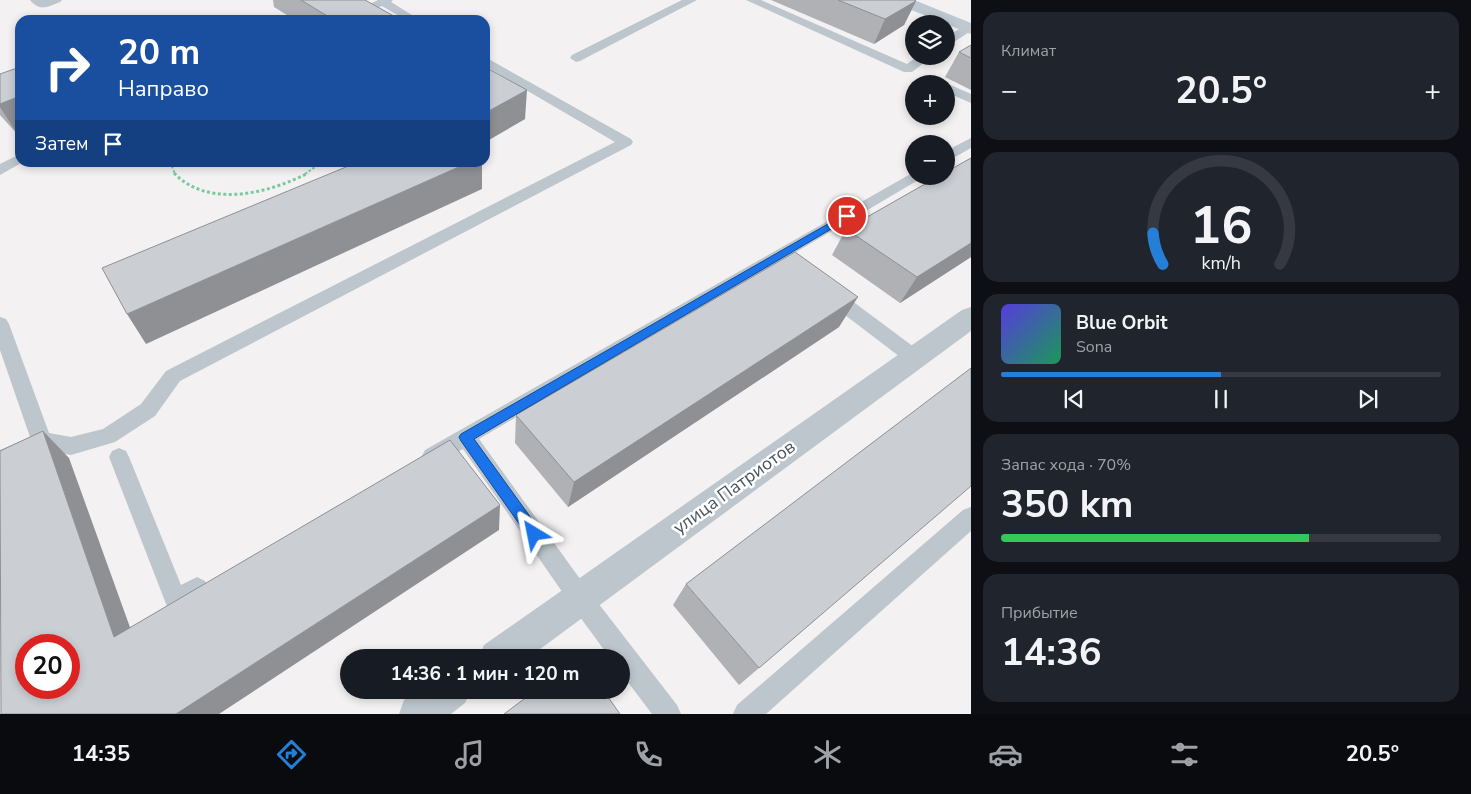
<!DOCTYPE html>
<html lang="ru">
<head>
<meta charset="utf-8">
<style>
  body { margin:0; font-family:"Nunito Sans",sans-serif; background:#20242c; color:#f1f3f6; height:100vh; display:flex; flex-direction:column; font-size:19px; white-space:nowrap }
  * { box-sizing:border-box; margin:0 }
  p { font-size:16px; color:#9ea1a6 }
  .icon { flex:none; width:28px; height:28px; fill:none; stroke:currentColor; stroke-width:2; stroke-linecap:round; stroke-linejoin:round }
  .map { position:relative; flex:1; overflow:hidden }
  .drawer { display:flex; flex-direction:column; gap:12px; padding:12px; background:#0d0f14; width:500px }
  .drawer>* { flex:none }
  .top-card { position:absolute; left:15px; top:15px; width:475px; height:152px; border-radius:15px; box-shadow:0 2px 8px #0003; background:#1a4fa0; color:#fff; overflow:hidden }
  .buttons { position:absolute; left:905px; top:15px; display:grid; gap:10px }
  .buttons a { display:grid; place-items:center; width:50px; height:50px; border-radius:50%; background:#171b24; box-shadow:0 2px 8px #0003; font-size:25px }
  .speed { position:absolute; left:15px; top:634px; display:flex; gap:10px; font-size:25px; font-weight:700; text-align:center }
  .speed>* { display:grid; place-content:center; width:65px; height:65px; border-radius:50%; background:#171b24; box-shadow:0 2px 8px #0003; line-height:1 }
  .speed .limit { border:8px solid #d22; background:#fff; color:#111 }
  .pin { position:absolute; display:grid; place-items:center; width:42px; height:42px; color:#fff; margin:-21px; border:2px solid #fff; border-radius:50%; box-shadow:0 1px 5px #0007 }
  .me { position:absolute; width:55px; margin:-28px; rotate:325deg; stroke-linejoin:round; filter:drop-shadow(0 0 4px #0008) }
  .turn { display:flex; align-items:center; gap:18px; height:105px; padding:0 20px; font-size:22px }
  .turn .icon { width:65px; height:65px; stroke-width:2.5 }
  .turn b { display:block; font-size:35px; line-height:42px }
  .then { display:flex; align-items:center; height:48px; padding:0 20px; background:#0003; gap:10px; font-size:19px }
  .big { font-size:38px; font-weight:700; line-height:1.1 }
  .drawer .card { flex:1; display:flex; flex-direction:column; justify-content:center; gap:8px; min-width:0; padding:0 18px; border-radius:15px; background:#20242c }
  .drawer .dial { align-items:center; gap:0 }
  .dial svg { height:130px; overflow:visible; fill:none; stroke:#363941; stroke-width:7; stroke-linecap:round; text-anchor:middle }
  .dial text { fill:#f1f3f6; stroke:none }
  .song { display:flex; align-items:center; gap:15px }
  .cover { width:60px; height:60px; border-radius:8px; background:linear-gradient(135deg,hsl(250 70% 55%),hsl(150 70% 35%)) }
  .played { height:5px; border-radius:2px; background:linear-gradient(90deg,#257fd9 50%,#363941 50%) }
  .keys { display:flex; justify-content:space-around; direction:ltr }
  .heat { display:flex; justify-content:space-between; align-items:center; font-size:28px; direction:ltr }
  .charge { height:8px; border-radius:4px; background:linear-gradient(90deg,#34c759 70%,#363941 0) }
  .trip { position:absolute; left:340px; top:649px; width:290px; height:50px; border-radius:25px; background:#171b24; box-shadow:0 2px 8px #0003; font-weight:700; line-height:50px; text-align:center }
  .dock { display:flex; height:80px; justify-content:space-around; align-items:center; background:#090b0e; color:#9ea1a6 }
  .dock .icon { width:35px; height:35px }
  .dock .active { color:#257fd9 }
  .dock b { font-size:22px; color:#f1f3f6 }
  main { display:flex; flex:1; min-height:0 }
  .map>svg:first-child { display:block }
  .lines { fill:none; stroke-linecap:round; stroke-linejoin:round }
  .path-far1 { stroke:#7dc99f; stroke-width:2; stroke-dasharray:2.5 2; stroke-linecap:butt }
  .path { stroke:#7dc99f; stroke-width:3; stroke-dasharray:3 2.5; stroke-linecap:butt }
  .service { fill:#bdc6cc; fill-rule:evenodd }
  .minor { fill:#bdc6cc; fill-rule:evenodd }
  .secondary { fill:#bec8d1; fill-rule:evenodd }
  .wall { fill:#afb1b5 }
  .shaded-wall { fill:#8e9094 }
  .building { fill:#cbced3; stroke:#8e9094; fill-rule:evenodd }
  .route { fill:#1a73e8; stroke:#114b97 }
  .labels { text-anchor:middle; stroke-width:5; stroke-linejoin:round; paint-order:stroke }
  .street-label { font-size:18px; fill:#4a555d; stroke:#fff }
</style>
</head>
<body>
<main>
<div class="map">
<svg width="971" height="714" viewBox="0 0 971 714">
  <rect width="100%" height="100%" fill="#f3f1f1"/>
  <g class="lines">
    <path class="path-far1" d="M170,162L175,174
      M305,174L322,162"/>
    <path class="path" d="M174,173C208,209 270,193 308,173"/>
    <path class="service" d="M30,0H62L60,2C47,7 40,12 30,0Z
      M378,0H393L391,2L420,20H406L382,6L352,20H337Z
      M682,0H697L580,61L576,62L570,58L572,55Z
      M746,0H761L907,64L918,56H933L912,72H904Z
      M967,24L971,25V31L946,47V37Z
      M485,57L631,139L633,142L631,145L180,381L155,416L115,442L71,455L43,450L0,469V450L30,437L0,350V317L6,319L9,324L49,433L71,437L103,429L141,404L166,371L615,142L485,66Z
      M946,83L971,94V103L946,92V84H943Z
      M971,138V148L946,162V151Z
      M20,154V162H23L0,175V164Z
      M914,172V176H922L920,179L479,439L588,590L677,705L681,714H652L621,673V658H610L572,606L463,449L432,465L425,462L422,456L425,450Z
      M830,288L836,289L922,353L924,358L922,363L915,365L908,363L824,299L821,294L824,289Z
      M119,448L126,451L129,457L181,585L197,577L205,581L209,589L205,597L176,613L168,609L109,457L112,451Z
      M971,507V531L766,714H733L737,705L963,510Z"/>
    <path class="minor" d="M971,307V331L528,658H479L484,645L962,310Z
      M419,690H471L465,703L451,714H399L404,700Z"/>
    <path class="secondary" d="M892,0H914L971,23V34L894,3Z"/>
  </g>
  <path class="wall" d="M273,0H365L401,20H295L274,7Z
    M771,0H914L916,1L904,25L874,44Z
    M971,45V90L945,77L959,52Z
    M485,67L525,119L487,141L485,139Z
    M0,74L18,135L0,115Z
    M971,158V257L900,303L832,255L846,229Z
    M839,327L568,507L515,443L516,415Z
    M686,584L759,668L739,685L673,605Z"/>
  <path class="shaded-wall" d="M916,1L904,25L874,44L885,19Z
    M527,90L525,119L487,141V112Z
    M20,96V134L18,135L0,107V104Z
    M470,162H482V189L146,344L127,314Z
    M971,243V257L900,303L917,277Z
    M858,297L839,327L568,507L574,482Z
    M43,431L69,458L140,655L114,637Z
    M500,505L499,530L219,714H176Z"/>
  <path class="building" d="M301,0H365L401,20H334Z
    M838,0H914L916,1L885,19Z
    M971,45V58L959,52Z
    M20,67V96L0,104V74Z
    M485,67L527,90L487,112L485,110Z
    M971,158V243L917,277L846,229L939,176H946V172Z
    M358,162H470L127,314L102,268Z
    M795,252L858,297L574,482L516,415Z
    M971,368V486L759,668L686,584Z
    M43,431L114,637L450,440L500,505L176,714H1L0,451ZM26,645H69V688H26Z
    M536,690H603L620,714H504Z"/>
  <path class="route" d="M847,213L850,214V218L474,439L539,529L541,534L539,538L534,540L529,538L461,441L459,437L461,434Z"/>
  <g class="labels">
    <g class="street-label">
      <text transform="translate(734 487) rotate(-36)" y="6">улица Патриотов</text>
    </g>
  </g>
</svg>
<div class="buttons">
<a><svg class="icon" aria-label="layers" viewBox="0 0 24 24"><path d="M12 4l9 5-9 5-9-5zM3 14l9 5 9-5"/></svg></a>
<a>+</a>
<a>−</a>
</div>
<div class="speed"><div class="limit">20</div></div>
<div class="pin" style="left:847px;top:216px;background:#d93025"><svg class="icon" aria-label="arrive" viewBox="0 0 24 24"><path d="M6 21V4h12l-3 4 3 4H6"/></svg></div>
<svg class="me" style="left:534px;top:534px" viewBox="-20 -20 40 40"><path d="M0-17L14 15 0 8-14 15z" fill="#1a73e8" stroke="#fff" stroke-width="4"/></svg>
<div class="trip">14:36 · 1 мин · 120 m</div>
<div class="top-card">
<div class="turn"><svg class="icon" aria-label="right" viewBox="0 0 24 24"><path d="M7 20v-9h11M14 6l5 5-5 5"/></svg><div><b>20 m</b>Направо</div></div>
<div class="then">Затем<svg class="icon" aria-label="arrive" viewBox="0 0 24 24"><path d="M6 21V4h12l-3 4 3 4H6"/></svg></div>
</div>
</div>
<section class="drawer">
<div class="card"><p>Климат</p>
<div class="heat"><a>−</a><b class="big">20.5°</b><a>+</a></div>
</div>
<div class="card dial"><svg viewBox="0 0 100 80">
<path d="M14 69A42 42 0 1 1 86 69"/>
<path d="M14 69A42 42 0 0 1 8 50" stroke="#257fd9"/>
<text x="50" y="56" font-size="32" font-weight="700">16</text>
<text x="50" y="72" font-size="11">km/h</text>
</svg></div>
<div class="card">
<div class="song"><i class="cover"></i><div><b>Blue Orbit</b><p>Sona</p></div></div>
<div class="played"></div>
<div class="keys"><svg class="icon" aria-label="previous" viewBox="0 0 24 24"><path d="M18 5L8 12l10 7zM5 5v14"/></svg><svg class="icon" aria-label="pause" viewBox="0 0 24 24"><path d="M8 5v14M16 5v14"/></svg><svg class="icon" aria-label="next" viewBox="0 0 24 24"><path d="M6 5l10 7-10 7zM19 5v14"/></svg></div>
</div>
<div class="card"><p>Запас хода · 70%</p><b class="big">350 km</b><div class="charge"></div></div>
<div class="card"><p>Прибытие</p><b class="big">14:36</b></div>
</section>
</main>
<nav class="dock">
<b>14:35</b>
<svg class="icon active" aria-label="directions" viewBox="0 0 24 24"><path d="M12 3l9 9-9 9-9-9zM9 14v-3h6M13 9l2 2-2 2"/></svg>
<svg class="icon" aria-label="music" viewBox="0 0 24 24"><path d="M9 18V5l10-2v13"/><circle cx="6" cy="18" r="3"/><circle cx="16" cy="16" r="3"/></svg>
<svg class="icon" aria-label="phone" viewBox="0 0 24 24"><path d="M5 4h4l2 5-3 2q2 4 5 5l2-3 5 2v4C11 20 4 13 5 4z"/></svg>
<svg class="icon" aria-label="climate" viewBox="0 0 24 24"><path d="M12 3v18M4 7l16 10M4 17L20 7"/></svg>
<svg class="icon" aria-label="car" viewBox="0 0 24 24"><path d="M5 17H2v-5l4-1 3-4h7l3 4 3 1v5h-3M9 17h6M6 11h13"/><circle cx="7" cy="17" r="2"/><circle cx="17" cy="17" r="2"/></svg>
<svg class="icon" aria-label="filters" viewBox="0 0 24 24"><path d="M4 7h16M4 17h16"/><circle cx="9" cy="7" r="2"/><circle cx="15" cy="17" r="2"/></svg>
<b>20.5°</b>
</nav>
</body>
</html>
